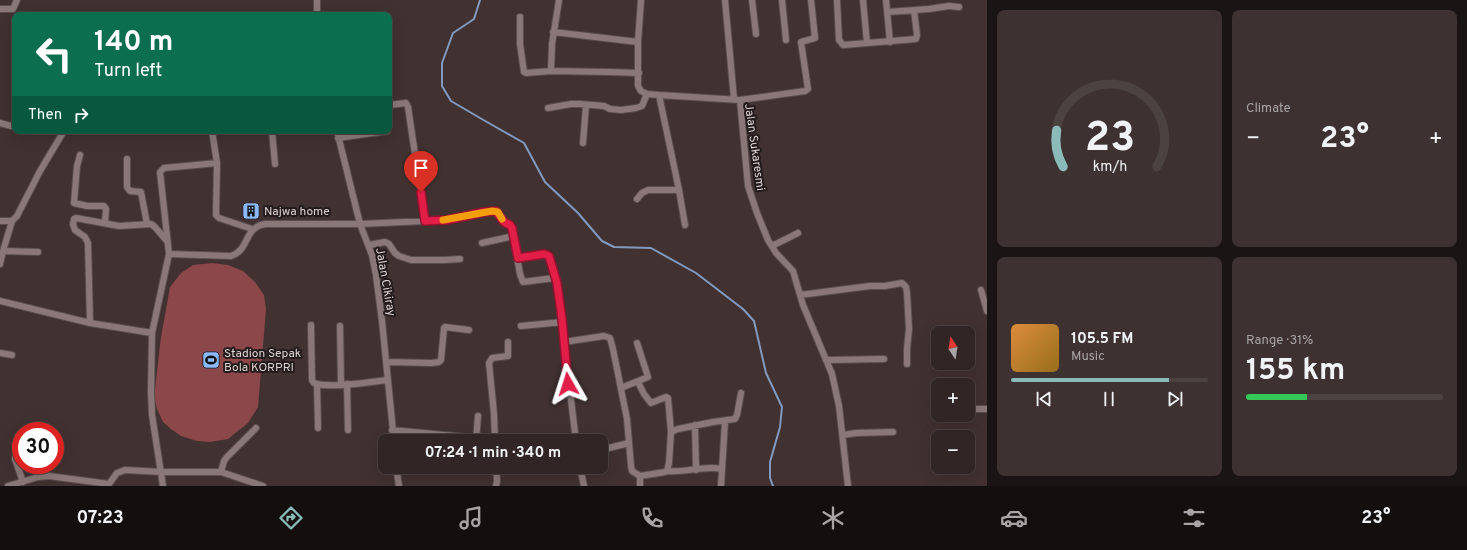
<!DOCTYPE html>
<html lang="en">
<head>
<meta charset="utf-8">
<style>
  body { margin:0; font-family:Overpass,sans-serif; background:#3d3132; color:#f1f3f6; height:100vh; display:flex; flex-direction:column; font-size:15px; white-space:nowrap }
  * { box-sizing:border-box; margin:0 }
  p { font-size:13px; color:#a8a5a7 }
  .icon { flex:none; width:22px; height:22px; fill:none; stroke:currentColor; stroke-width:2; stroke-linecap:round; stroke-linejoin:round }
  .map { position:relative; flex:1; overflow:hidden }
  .side { display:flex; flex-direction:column; gap:10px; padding:10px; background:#1b1414; width:480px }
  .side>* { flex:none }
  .banner { position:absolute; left:12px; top:12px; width:380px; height:122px; border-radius:8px; box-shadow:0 4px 16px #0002,0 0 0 1px #4c4242; background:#0b6e4f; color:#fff; overflow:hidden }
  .needle { width:26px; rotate:348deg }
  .tools { position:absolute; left:931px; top:326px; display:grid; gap:8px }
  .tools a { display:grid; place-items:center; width:44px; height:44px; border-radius:8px; background:#312525; box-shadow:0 4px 16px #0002,0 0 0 1px #4c4242; font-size:20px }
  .speed { position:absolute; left:12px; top:422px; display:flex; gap:8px; font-size:20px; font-weight:700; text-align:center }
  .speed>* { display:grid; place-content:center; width:52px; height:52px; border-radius:50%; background:#312525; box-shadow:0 4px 16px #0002,0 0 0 1px #4c4242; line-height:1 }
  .speed .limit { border:6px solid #d22; background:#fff; color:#111 }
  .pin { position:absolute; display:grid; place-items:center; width:34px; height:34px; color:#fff; margin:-41px -17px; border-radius:50% 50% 50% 0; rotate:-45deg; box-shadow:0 0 4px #0007 }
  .pin .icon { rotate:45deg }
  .me { position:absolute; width:44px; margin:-22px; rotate:354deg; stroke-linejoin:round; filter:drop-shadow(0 0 3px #0008) }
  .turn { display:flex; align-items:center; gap:14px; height:84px; padding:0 16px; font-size:18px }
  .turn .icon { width:52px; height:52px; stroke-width:2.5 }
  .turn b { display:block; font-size:28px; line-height:34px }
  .then { display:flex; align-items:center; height:38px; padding:0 16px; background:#0003; gap:8px; font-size:15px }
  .big { font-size:30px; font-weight:700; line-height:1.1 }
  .side .card { flex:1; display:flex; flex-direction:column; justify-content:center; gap:6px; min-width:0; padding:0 14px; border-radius:8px; background:#3d3132 }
  .side .dial { align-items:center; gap:0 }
  .dial svg { height:104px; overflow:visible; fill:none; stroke:#4c4242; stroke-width:7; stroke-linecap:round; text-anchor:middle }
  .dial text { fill:#f1f3f6; stroke:none }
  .song { display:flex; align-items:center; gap:12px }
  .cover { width:48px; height:48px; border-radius:6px; background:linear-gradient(135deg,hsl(30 70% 55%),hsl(40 70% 35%)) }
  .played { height:4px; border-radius:2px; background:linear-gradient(90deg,#8bbbb9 80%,#4c4242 80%) }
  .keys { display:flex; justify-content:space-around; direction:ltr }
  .heat { display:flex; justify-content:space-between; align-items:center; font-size:22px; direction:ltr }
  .charge { height:6px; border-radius:3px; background:linear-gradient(90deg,#34c759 31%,#4c4242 0) }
  .side .tiles { flex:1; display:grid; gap:10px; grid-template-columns:repeat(2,1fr) }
  .trip { position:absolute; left:378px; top:434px; width:230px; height:40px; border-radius:8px; background:#312525; box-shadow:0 4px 16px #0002,0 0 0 1px #4c4242; font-weight:700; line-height:40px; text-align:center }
  .dock { display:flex; height:64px; justify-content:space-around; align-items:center; background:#140f0f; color:#a8a5a7 }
  .dock .icon { width:28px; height:28px }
  .dock .active { color:#8bbbb9 }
  .dock b { font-size:18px; color:#f1f3f6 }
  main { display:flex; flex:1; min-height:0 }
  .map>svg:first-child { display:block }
  .green { fill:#8b4749 }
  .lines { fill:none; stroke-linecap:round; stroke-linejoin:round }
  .stream { stroke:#829abf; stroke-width:2 }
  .street-casing { stroke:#5a4d4d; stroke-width:8 }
  .street { stroke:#8a7878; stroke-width:6 }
  .route-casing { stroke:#92132f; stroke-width:10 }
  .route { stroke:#e11d48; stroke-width:7 }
  .slow { stroke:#f59e0b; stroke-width:7 }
  .labels { text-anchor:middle; stroke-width:4; stroke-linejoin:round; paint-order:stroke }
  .street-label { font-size:12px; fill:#ded4d4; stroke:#231b1b }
  .poi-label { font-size:12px; fill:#ded4d4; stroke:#231b1b; text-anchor:start }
</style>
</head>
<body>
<main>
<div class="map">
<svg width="987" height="486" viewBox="0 0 987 486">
  <rect width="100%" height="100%" fill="#413131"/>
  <path class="green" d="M212,263L228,265L243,271L255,282L264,295L266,309L258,407L248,423L228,439L210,442L197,441L181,436L171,429L163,422L157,409L154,397L161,337L170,287L181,273L193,265Z"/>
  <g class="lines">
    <path class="stream" d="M480,0L474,19L453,33L442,63V86L451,101L480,118L524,143L545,182L578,213L602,241L614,247L651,248L696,273L743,309L754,321L766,373L782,407L780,427L770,462V478L773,486"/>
    <defs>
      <path id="street" d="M559,0L552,44L551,71L609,72L639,73
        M641,0L638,42V86L641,91L647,94L659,95L740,100L748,186L757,213L768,240L776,253L793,271L803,305L832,374L839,406L848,486
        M725,0L734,99
        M752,0L756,34
        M782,0L786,40
        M837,0L839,40L843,45L916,39L917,35L914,10
        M863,0L867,43
        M886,0L890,42
        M0,9H13L17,0
        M888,12L929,9L949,6L959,7
        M317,15V0
        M520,17V44L524,72L526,73L551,71
        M553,32L638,42
        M659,95L679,190L685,225
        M740,100L805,91L808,89L801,42L815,38L811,0
        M389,105L406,103L408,107L425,221
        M548,108L571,104H580L604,106L610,109L621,110L636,108L642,106L647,94
        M0,123L11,126L15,124
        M212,131L217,163L216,215L219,218L252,229
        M272,131L275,164
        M337,131L360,224L372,255L376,275L382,321L394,441
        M338,138L387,131
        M583,143L586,105
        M80,155L77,166L74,203L87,206H104L106,209L105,223
        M127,159V187L130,191L141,192L147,224
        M637,199L642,193L648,190H679
        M0,221H12L17,216L40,171L64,131
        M482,243L514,236
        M369,245L385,242L389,244L395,253L399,256L411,260H444L460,259
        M772,246L798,233
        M3,251L12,221
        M169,254L160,172L164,168L217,163
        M518,258L547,255L550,259L554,278
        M0,264L3,251L38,252
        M981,290L987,311
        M800,295L870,286H885L902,283L906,287L907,293L909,329L907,349V364
        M0,301L90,323L152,333
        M90,323L88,243L85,237L75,230L73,224L74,219L76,218L119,226L151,224L155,227L166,240
        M311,325L312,380L314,383C329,389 370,382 387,380
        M340,326L341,384
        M521,326L563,322
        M564,342L604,336L610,338L613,349L627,419L631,466L632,471L640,476
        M0,353L12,355
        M826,360L884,359
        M386,362L432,363L439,362L441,360L444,328L445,327L469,330
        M638,382L644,394L651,403L666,397L668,398L671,432
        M317,384L318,428
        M347,384L348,430
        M621,388L648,377L637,343
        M968,409H987
        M695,425L696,470
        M392,430L476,438
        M843,435L856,433L893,432
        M18,436L15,459L23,482
        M476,441L478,416
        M495,441L494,414L489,363L492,358L508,356V342
        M601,450L629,443
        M396,467L399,486
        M580,467L584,486
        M667,471L669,463L671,432L678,429L713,422L735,419L737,415L741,393
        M221,472L224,461L227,457L256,428
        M8,486L38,477L49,476L109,484L117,473L125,470L162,472H221L263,486
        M163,486L152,415L151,392L152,333L169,254L231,256C250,250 243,228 265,224H360L447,220L475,214L496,211L504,222L510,225L512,228L520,274L523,282L554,278L557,283L562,319L564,342L576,441
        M496,486L497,481L496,467
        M640,486V476L665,472L667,471C685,473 704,465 722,469
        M721,486L725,421"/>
    </defs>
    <use href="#street" class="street-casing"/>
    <use href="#street" class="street"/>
  </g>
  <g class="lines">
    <defs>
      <path id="route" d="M421,192L425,221L447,220L484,212L496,211L504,222L510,225L512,228L518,258L544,254L549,256L557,283L562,319L568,384"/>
    </defs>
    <use href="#route" class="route-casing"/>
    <use href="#route" class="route"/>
    <path class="slow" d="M443,220L492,211L498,212L502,219"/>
  </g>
  <defs>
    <symbol id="building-square" viewBox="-11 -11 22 22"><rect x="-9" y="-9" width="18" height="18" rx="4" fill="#8abafc" stroke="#231b1b"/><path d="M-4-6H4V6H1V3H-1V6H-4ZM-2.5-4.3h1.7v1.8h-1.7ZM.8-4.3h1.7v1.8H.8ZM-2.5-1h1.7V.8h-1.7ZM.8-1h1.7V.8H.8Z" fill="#111"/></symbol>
    <symbol id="stadium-square" viewBox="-11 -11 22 22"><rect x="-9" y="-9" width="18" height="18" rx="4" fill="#8abafc" stroke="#231b1b"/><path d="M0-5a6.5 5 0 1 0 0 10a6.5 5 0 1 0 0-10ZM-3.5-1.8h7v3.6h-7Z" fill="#111"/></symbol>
  </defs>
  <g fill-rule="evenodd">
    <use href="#building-square" x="241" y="201" width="20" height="20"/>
    <use href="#stadium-square" x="201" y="350" width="20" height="20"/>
  </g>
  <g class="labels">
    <g class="street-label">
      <text transform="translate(755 147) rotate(82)" y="4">Jalan Sukaresmi</text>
      <text transform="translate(386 282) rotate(80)" y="4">Jalan Cikiray</text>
    </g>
    <g class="poi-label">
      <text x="264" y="215">Najwa home</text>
      <text x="224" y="357">Stadion Sepak<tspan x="224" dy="14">Bola KORPRI</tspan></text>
    </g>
  </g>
</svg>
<div class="tools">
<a><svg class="needle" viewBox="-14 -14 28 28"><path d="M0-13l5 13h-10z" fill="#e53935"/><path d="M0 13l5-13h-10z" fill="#a8a5a7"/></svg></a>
<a>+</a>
<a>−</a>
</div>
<div class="speed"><div class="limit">30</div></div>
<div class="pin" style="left:421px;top:192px;background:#d93025"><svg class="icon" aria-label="arrive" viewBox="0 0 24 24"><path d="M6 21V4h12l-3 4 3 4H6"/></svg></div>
<svg class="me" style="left:568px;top:384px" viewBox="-20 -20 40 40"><path d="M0-17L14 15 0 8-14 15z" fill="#e11d48" stroke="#fff" stroke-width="4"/></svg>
<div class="trip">07:24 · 1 min · 340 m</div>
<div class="banner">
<div class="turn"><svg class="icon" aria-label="left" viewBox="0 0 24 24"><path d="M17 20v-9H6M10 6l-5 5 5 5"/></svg><div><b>140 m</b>Turn left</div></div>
<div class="then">Then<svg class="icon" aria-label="right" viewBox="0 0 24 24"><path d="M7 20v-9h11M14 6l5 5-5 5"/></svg></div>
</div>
</div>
<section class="side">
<div class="tiles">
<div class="card dial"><svg viewBox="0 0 100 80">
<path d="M14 69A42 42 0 1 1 86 69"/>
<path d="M14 69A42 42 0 0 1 9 41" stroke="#8bbbb9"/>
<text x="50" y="56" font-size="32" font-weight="700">23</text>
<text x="50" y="72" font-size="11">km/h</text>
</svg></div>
<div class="card"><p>Climate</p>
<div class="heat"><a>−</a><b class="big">23°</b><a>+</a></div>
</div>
<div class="card">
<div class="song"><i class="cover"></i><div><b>105.5 FM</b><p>Music</p></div></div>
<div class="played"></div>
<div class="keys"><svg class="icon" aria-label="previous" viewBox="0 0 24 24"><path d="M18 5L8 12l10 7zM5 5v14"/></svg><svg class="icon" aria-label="pause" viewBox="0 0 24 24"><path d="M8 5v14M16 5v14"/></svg><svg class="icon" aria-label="next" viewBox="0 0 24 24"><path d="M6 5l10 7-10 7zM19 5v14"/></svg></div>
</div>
<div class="card"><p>Range · 31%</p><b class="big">155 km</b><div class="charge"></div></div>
</div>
</section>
</main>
<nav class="dock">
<b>07:23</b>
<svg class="icon active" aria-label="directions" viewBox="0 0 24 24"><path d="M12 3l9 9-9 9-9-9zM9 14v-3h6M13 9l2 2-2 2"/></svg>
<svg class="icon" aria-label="music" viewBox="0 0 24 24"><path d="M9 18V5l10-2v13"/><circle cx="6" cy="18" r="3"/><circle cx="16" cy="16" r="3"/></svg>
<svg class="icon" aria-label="phone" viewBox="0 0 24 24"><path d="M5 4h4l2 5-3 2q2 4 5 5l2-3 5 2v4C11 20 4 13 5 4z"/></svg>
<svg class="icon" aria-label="climate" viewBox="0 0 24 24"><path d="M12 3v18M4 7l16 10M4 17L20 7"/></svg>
<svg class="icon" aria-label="car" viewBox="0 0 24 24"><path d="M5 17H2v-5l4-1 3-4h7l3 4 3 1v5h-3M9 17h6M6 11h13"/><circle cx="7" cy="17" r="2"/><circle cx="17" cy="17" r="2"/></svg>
<svg class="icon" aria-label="filters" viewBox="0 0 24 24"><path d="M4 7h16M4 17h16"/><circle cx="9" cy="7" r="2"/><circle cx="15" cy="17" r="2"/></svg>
<b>23°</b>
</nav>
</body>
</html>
